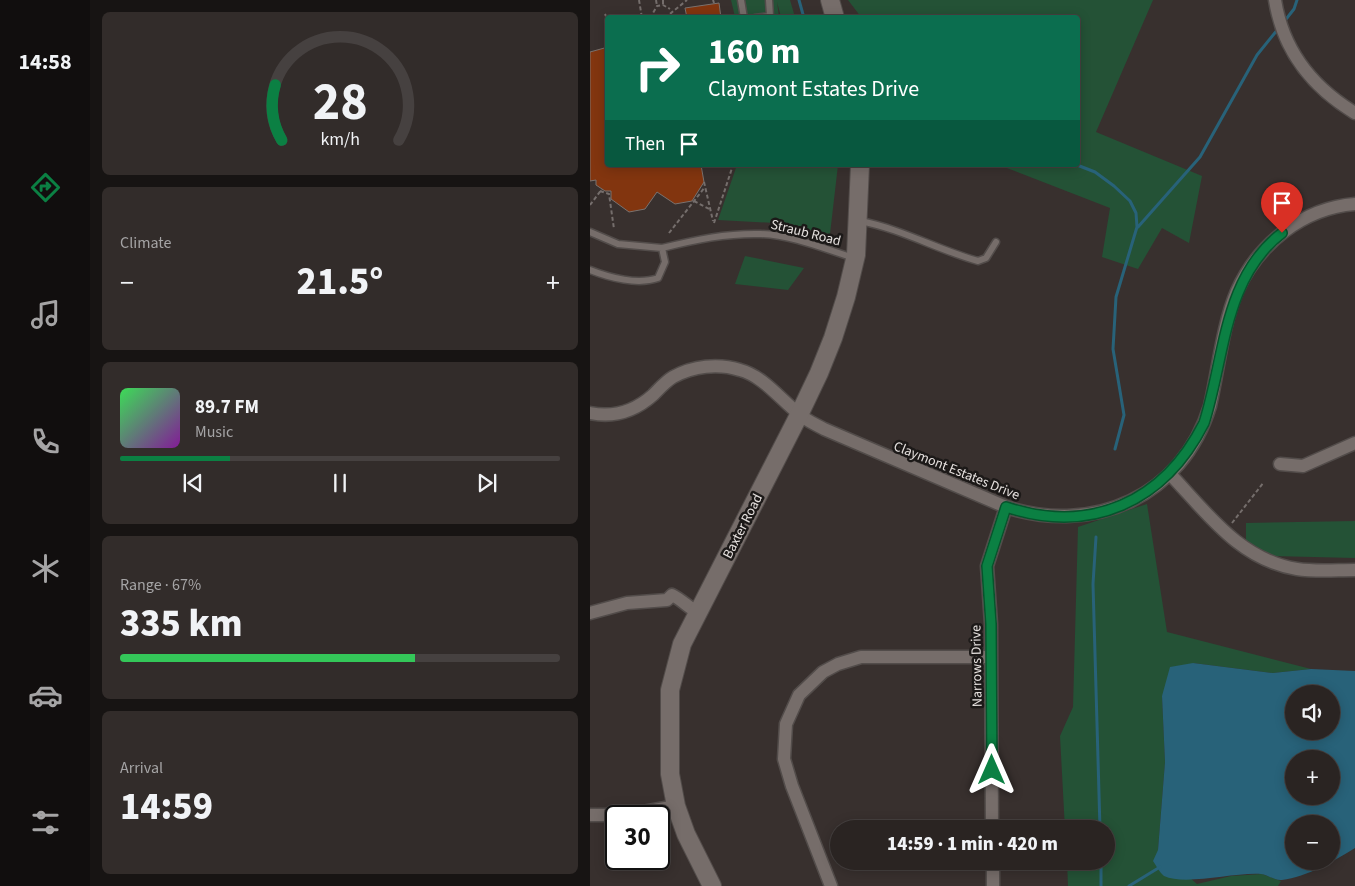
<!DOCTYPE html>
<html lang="en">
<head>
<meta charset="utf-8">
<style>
  body { margin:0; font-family:"Source Sans 3",sans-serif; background:#322c2a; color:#f1f3f6; height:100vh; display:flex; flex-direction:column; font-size:19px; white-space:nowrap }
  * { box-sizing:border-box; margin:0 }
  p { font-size:16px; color:#a5a4a5 }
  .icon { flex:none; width:28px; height:28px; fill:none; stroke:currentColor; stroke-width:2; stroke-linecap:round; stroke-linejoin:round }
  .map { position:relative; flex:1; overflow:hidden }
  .panel { display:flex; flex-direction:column; gap:12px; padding:12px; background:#171413; width:500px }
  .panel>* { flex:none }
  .top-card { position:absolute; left:15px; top:15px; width:475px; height:152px; border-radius:5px; box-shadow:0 2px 12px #0003,0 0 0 1px #464140; background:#0b6e4f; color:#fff; overflow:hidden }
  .controls { position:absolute; left:695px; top:685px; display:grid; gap:10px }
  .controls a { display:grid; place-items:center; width:55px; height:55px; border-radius:50%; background:#2a2422; box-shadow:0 2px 12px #0003,0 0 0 1px #464140; font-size:25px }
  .speed { position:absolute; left:15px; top:805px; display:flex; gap:10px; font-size:25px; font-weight:700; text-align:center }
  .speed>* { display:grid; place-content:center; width:65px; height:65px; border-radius:50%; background:#2a2422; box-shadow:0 2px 12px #0003,0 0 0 1px #464140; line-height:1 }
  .speed .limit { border:2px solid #111; border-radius:8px; background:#fff; color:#111 }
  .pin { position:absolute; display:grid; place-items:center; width:42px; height:42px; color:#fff; margin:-51px -21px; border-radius:50% 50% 50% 0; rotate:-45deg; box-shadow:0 0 5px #0007 }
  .pin .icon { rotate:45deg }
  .me { position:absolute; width:55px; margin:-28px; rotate:0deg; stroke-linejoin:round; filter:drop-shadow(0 0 4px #0008) }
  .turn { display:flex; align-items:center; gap:18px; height:105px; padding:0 20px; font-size:22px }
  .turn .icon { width:65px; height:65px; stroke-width:2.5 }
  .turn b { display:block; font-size:35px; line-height:42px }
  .then { display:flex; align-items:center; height:48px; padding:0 20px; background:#0003; gap:10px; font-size:19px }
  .big { font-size:38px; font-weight:800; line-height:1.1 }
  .panel .card { flex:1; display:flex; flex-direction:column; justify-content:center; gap:8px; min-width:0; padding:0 18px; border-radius:8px; background:#322c2a }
  .panel .dial { align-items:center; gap:0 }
  .dial svg { height:130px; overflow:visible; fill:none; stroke:#464140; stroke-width:7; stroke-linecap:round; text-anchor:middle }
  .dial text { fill:#f1f3f6; stroke:none }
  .song { display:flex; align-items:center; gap:15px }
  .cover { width:60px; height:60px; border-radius:8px; background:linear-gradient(135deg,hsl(130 70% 55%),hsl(290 70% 35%)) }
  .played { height:5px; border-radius:2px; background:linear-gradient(90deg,#0b8043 25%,#464140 25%) }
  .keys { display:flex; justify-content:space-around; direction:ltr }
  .heat { display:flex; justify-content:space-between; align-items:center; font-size:28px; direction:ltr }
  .charge { height:8px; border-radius:4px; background:linear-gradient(90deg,#34c759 67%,#464140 0) }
  .trip { position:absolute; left:240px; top:820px; width:285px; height:50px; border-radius:25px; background:#2a2422; box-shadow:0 2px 12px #0003,0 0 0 1px #464140; font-weight:800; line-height:50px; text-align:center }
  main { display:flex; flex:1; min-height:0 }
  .tab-bar { display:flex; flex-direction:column; width:90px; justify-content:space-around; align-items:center; background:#110e0e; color:#a5a4a5 }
  .tab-bar .icon { width:35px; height:35px }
  .tab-bar .current { color:#0b8043 }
  .tab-bar b { font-size:22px; color:#f1f3f6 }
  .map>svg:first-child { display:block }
  .green { fill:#245236 }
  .water { fill:#286279; fill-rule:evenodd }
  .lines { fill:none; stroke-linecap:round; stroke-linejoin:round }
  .stream { stroke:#286279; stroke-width:3 }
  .building { fill:#82350f; stroke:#7a726f }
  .lane-casing { stroke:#524c4a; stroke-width:9 }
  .street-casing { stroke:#524c4a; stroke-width:15 }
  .secondary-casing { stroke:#524c4a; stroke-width:20 }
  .path { stroke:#756e6c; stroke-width:2; stroke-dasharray:4 2.5; stroke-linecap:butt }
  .lane { stroke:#766d6a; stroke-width:6 }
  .street { stroke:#766d6a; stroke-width:12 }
  .secondary { stroke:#766d6a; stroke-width:18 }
  .route-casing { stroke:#07532c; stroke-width:12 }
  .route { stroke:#0b8043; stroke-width:9 }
  .labels { text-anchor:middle; stroke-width:5; stroke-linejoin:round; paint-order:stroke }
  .street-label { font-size:14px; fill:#e5e0de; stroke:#1c1918 }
</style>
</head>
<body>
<main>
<nav class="tab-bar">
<b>14:58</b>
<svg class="icon current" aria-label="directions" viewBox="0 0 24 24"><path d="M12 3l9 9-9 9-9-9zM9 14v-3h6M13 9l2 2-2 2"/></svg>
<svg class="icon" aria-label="music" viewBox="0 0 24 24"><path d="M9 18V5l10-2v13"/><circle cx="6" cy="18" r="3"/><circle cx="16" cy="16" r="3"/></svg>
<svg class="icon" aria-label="phone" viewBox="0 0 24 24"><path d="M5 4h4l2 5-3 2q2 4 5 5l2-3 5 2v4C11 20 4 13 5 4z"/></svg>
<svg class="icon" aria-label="climate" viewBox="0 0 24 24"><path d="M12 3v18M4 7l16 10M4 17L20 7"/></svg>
<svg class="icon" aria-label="car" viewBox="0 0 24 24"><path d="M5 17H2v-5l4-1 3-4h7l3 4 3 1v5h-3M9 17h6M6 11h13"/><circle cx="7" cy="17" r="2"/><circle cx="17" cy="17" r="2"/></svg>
<svg class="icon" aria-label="filters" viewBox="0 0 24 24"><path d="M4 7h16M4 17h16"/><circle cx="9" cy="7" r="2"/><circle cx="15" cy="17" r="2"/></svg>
</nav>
<section class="panel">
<div class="card dial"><svg viewBox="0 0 100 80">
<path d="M14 69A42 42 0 1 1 86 69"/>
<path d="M14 69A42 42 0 0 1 10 35" stroke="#0b8043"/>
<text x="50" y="56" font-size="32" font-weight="700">28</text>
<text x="50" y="72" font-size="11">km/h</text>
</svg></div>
<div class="card"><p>Climate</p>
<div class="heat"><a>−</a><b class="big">21.5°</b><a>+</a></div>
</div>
<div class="card">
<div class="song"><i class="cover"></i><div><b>89.7 FM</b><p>Music</p></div></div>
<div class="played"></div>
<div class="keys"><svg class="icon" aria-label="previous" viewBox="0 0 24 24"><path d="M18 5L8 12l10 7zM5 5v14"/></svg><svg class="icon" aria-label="pause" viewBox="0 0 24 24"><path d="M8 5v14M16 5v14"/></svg><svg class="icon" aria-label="next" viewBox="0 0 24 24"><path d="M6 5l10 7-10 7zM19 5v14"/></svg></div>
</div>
<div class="card"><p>Range · 67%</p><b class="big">335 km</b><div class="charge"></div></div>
<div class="card"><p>Arrival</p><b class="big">14:59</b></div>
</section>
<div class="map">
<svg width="765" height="886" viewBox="0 0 765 886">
  <rect width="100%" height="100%" fill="#38302e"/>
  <path class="green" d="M141,0H200L205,17H191L187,2L189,17H145Z
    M258,0H563L506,132L612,176L599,243L572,228L548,269L512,257L520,208L409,165H488V18L271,17Z
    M147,165H248L240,234L185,223L128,220Z
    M155,256L214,268L198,290L145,284Z
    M557,504L577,632L721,669L683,673L603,663L572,696L575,762L568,850L607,884L641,876L672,874L691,881L688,886H478L477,861H516V829H475L470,736L483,707L488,527Z
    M765,521V558L682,556L656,551V523Z"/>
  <path class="water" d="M603,663L683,673L721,669L765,671V848C744,861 717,877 692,880C685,881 678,875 671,874C645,872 595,886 574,876C569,872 566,865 563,861L568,850L575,762L572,696L580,667ZM704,694H741V731H704ZM704,759H741V796H704ZM704,824H741V861H704Z"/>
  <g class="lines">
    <path class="stream" d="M209,0L214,18
      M693,23L704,9L707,0
      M487,165L505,172L524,186L540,201L546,213L547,227L526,297L523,349L534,415L525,449
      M548,227L610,157L667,55L688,29
      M506,537L503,584L510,829
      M511,861V886
      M539,886L570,867"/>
  </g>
  <path class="building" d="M129,3L131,18H97L95,8Z
    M18,47V165H111L114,182L102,201L85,204L67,192L55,209L39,212L21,199V191H15L6,185V180L0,181V52Z"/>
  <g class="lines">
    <defs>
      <path id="lane" d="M151,0L154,18
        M165,18L180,16L179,0
        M270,221C312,229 348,250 388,261L396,258L406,242
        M0,232L28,244L72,248L75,262L68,278C48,285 20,278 0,270
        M72,248C105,240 136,233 171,234C202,235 235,249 264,258"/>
      <path id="street" d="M685,0C693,51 722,87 765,113
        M0,413C24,418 45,411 63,395C69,389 76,381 83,377C103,366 128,363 150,370C173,376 190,399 208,413C215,420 225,424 234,429L416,507C504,535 592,497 620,406C628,371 633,323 647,291C668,244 713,208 765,204
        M690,464L713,466L765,443
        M580,474C617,513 650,560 707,569C726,572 746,570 765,570
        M0,613L37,603L77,600L82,595C92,600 98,607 107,612
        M0,815H37L86,806
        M402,829L401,624L397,566L416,507
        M241,886L202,786L194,759L196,724L209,695L233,672L248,664L271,657H401
        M403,886V861"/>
      <path id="secondary" d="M240,0L245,18
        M122,886L96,834L86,806L80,774V690L92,644L209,415L229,373L243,338L256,297L266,255L270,165"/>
    </defs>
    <use href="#lane" class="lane-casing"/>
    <use href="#street" class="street-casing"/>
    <use href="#secondary" class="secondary-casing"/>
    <path class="path" d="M49,0L52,18
      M66,0L67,6
      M73,0V5
      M123,0L124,3
      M15,14L18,21
      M60,18L67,6L73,5L80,9
      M75,18L97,0
      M114,182L123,221
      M10,191L19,194L24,229
      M104,201L121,210
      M0,205L12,189
      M124,223L143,165
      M79,233L115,187
      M642,523L674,482"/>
    <use href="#lane" class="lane"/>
    <use href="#street" class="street"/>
    <use href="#secondary" class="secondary"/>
  </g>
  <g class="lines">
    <defs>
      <path id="route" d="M402,770L401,624L397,566L416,507C501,535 574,502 614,423C635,358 633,278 692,233"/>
    </defs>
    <use href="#route" class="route-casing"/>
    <use href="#route" class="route"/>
  </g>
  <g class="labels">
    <g class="street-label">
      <text transform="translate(216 232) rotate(14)" y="5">Straub Road</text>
      <text transform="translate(367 470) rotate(22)" y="5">Claymont Estates Drive</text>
      <text transform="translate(152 526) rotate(-63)" y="5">Baxter Road</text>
      <text transform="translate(386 666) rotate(-91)" y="5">Narrows Drive</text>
    </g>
  </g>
</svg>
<div class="controls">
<a><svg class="icon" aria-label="sound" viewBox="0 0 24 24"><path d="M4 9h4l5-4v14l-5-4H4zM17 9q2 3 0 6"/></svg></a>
<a>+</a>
<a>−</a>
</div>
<div class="speed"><div class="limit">30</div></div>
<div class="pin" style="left:692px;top:233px;background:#d93025"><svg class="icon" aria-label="arrive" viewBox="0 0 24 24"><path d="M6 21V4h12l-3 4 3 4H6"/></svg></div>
<svg class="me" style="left:402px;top:770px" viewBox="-20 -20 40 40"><path d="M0-17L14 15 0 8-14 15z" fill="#0b8043" stroke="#fff" stroke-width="4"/></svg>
<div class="trip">14:59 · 1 min · 420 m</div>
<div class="top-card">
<div class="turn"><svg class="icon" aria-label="right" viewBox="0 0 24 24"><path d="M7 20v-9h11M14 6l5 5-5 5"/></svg><div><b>160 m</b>Claymont Estates Drive</div></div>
<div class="then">Then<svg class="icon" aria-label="arrive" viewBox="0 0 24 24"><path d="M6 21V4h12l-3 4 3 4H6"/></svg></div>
</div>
</div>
</main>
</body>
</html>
